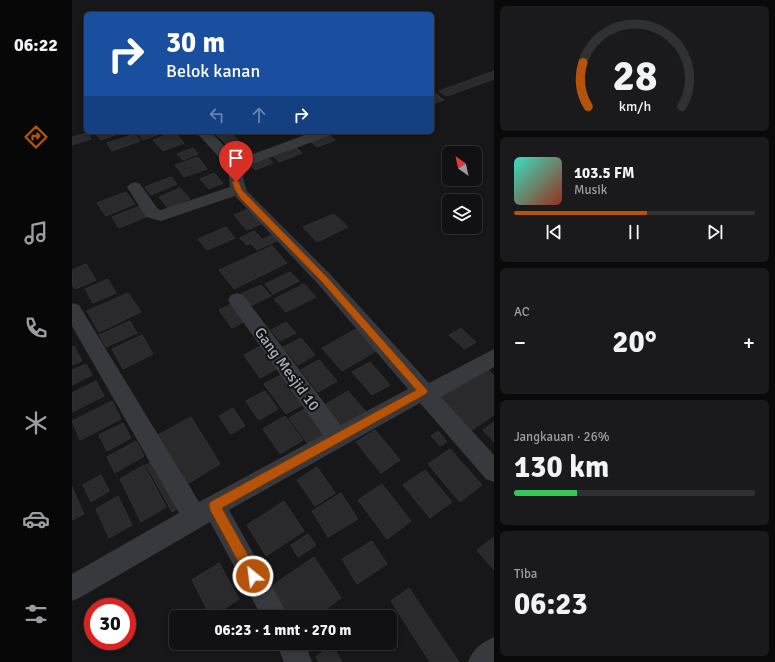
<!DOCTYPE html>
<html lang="id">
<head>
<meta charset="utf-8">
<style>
  body { margin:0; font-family:Signika,sans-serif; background:#1a1a1c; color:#f1f3f6; height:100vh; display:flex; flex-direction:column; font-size:15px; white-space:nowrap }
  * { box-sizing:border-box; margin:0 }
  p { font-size:13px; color:#9c9da0 }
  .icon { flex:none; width:22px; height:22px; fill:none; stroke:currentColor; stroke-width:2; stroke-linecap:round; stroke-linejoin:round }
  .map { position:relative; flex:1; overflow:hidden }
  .side { display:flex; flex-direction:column; gap:6px; padding:6px; background:#09090a; width:281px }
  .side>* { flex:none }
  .top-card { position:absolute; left:12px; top:12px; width:350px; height:122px; border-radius:6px; box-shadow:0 2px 6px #0003,0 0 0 1px #303133; background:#1a4fa0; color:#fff; overflow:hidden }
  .needle { width:26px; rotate:327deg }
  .controls { position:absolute; left:370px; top:146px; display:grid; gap:8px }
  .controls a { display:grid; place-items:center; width:40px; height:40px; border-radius:6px; background:#111113; box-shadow:0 2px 6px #0003,0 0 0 1px #303133; font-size:20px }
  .speed { position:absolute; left:12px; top:598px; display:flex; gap:8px; font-size:20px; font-weight:700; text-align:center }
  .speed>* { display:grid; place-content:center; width:52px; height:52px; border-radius:50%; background:#111113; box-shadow:0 2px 6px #0003,0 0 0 1px #303133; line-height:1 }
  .speed .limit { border:6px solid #d22; background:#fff; color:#111 }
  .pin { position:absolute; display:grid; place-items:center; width:34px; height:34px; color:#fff; margin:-41px -17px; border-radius:50% 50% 50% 0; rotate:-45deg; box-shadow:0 0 4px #0007 }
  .pin .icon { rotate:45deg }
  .me { position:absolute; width:44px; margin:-22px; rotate:331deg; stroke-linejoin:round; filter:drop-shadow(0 0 3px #0008) }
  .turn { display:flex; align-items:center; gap:14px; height:84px; padding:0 16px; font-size:18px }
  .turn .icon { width:52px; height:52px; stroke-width:2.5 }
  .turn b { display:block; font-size:28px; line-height:34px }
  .lanes { display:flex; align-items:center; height:38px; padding:0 16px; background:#0003; justify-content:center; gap:20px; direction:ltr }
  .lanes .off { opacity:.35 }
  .big { font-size:30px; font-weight:700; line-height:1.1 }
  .side .widget { flex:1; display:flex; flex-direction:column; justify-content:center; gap:6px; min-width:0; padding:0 14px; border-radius:6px; background:#1a1a1c }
  .side .dial { align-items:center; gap:0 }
  .dial svg { height:104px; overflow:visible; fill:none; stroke:#303133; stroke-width:7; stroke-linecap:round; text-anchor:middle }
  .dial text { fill:#f1f3f6; stroke:none }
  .song { display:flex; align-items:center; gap:12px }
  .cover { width:48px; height:48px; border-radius:6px; background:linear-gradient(135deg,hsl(170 70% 55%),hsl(10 70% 35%)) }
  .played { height:4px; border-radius:2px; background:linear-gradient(90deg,#b45309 55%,#303133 55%) }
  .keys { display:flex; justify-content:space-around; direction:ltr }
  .heat { display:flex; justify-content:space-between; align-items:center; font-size:22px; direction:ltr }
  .charge { height:6px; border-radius:3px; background:linear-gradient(90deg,#34c759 26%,#303133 0) }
  .trip { position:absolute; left:97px; top:610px; width:228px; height:40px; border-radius:6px; background:#111113; box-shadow:0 2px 6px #0003,0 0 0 1px #303133; font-weight:700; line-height:40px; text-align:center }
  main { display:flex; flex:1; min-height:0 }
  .menu { display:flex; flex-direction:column; width:72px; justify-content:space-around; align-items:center; background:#070708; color:#9c9da0 }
  .menu .icon { width:28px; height:28px }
  .menu .selected { color:#b45309 }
  .menu b { font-size:18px; color:#f1f3f6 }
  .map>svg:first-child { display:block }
  .building { fill:#2a2a2d; stroke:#313135 }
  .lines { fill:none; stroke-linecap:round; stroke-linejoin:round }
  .minor { fill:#38393e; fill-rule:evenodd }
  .route { fill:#b45309; stroke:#753606 }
  .labels { text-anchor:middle; stroke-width:4; stroke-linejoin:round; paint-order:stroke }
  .street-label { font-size:15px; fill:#a8aeba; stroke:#121214 }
</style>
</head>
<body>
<main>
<nav class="menu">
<b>06:22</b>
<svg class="icon selected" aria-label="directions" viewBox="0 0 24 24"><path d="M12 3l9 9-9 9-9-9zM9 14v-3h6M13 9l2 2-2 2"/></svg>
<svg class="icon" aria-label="music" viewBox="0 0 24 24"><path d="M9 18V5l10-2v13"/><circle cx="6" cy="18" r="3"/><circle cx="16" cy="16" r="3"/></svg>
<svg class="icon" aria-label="phone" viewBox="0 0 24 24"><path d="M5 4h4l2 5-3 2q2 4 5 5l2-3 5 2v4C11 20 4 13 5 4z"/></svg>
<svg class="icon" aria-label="climate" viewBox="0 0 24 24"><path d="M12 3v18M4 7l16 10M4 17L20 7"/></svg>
<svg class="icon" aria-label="car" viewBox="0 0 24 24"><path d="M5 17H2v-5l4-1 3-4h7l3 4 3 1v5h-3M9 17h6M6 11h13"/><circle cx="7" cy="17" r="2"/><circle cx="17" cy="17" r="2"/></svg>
<svg class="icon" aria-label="filters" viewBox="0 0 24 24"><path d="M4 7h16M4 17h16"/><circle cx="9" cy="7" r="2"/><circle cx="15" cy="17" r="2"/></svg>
</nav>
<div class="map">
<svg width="422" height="662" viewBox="0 0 422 662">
  <rect width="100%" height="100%" fill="#171719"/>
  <path class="building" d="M422,71V79L375,96L367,91Z
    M363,93L372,100L360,104V94Z
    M32,132H47L48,133L29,140L24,135Z
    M69,132H93L71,140L66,133Z
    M102,132L112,143L91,151L81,140Z
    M141,132H160V133L147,138Z
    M15,133L19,139L0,145V137Z
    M63,134L68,141L40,151L35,143Z
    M160,134L171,145L159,149L148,138Z
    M256,134L263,140L245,147L238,141Z
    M170,146L178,153L166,158L159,150Z
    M223,146L230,153L207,162L200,155Z
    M121,148L126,154L111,160L105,154Z
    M195,156L201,163L183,170L177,163Z
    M126,157L135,169L112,177L103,165Z
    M142,173L151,183L137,189L128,179Z
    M99,177L105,184L79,195L73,187Z
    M108,188L118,199L96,208L87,197Z
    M54,192L63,204L34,216L25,203Z
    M68,206L76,216L47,228L40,217Z
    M178,208L191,223L175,230L162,215Z
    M262,214L276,227L245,242L231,227Z
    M154,227L163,238L135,250L126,239Z
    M182,231L189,238L175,245L168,238Z
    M200,235L205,241L185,250L179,244Z
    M200,246L215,263L162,289L147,270Z
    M14,264L24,280L3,289L0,285V270Z
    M218,272L227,281L201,294L193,284Z
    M36,279L44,293L21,303L13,289Z
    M232,284L244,297L214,312L202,299Z
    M189,285L199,296L178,306L169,294Z
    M56,293L69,312L27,332L15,311Z
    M164,302L177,319L160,328L147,310Z
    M58,321L65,333L34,347L27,335Z
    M214,322L224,333L208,341L199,330Z
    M389,328L404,342L392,349L377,335Z
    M284,329L304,351L270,371L250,348Z
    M70,335L81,354L51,369L40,349Z
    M229,338L243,355L226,365L211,347Z
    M192,344L209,366L188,378L172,355Z
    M2,346L10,361L0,365V347Z
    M247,360L265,381L246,392L229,370Z
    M298,362L318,385L300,395L280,372Z
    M14,364L20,375L0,385V370Z
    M413,367L422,376V415L400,430L368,395Z
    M213,373L235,402L214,414L192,384Z
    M24,381L32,396L0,412V393Z
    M193,391L206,409L187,420L174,401Z
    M276,391L295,413L272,427L254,404Z
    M40,401L49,419L8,440L0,421Z
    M238,406L258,431L236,444L217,418Z
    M161,408L173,426L159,434L147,416Z
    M213,416L231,440L208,454L191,429Z
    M119,417L148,464L110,487L82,437Z
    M422,422V442L411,430Z
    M51,423L59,438L35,451L27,435Z
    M303,430L328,460L309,473L284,442Z
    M366,431L375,442L368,446L359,436Z
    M64,441L72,456L43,473L35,457Z
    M378,449L410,485L388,502L356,464Z
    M86,459L112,504L100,512L74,465Z
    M72,465L94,507L69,522L48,479Z
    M245,467L263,493L243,506L225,480Z
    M353,470L380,502L358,518L331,485Z
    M29,475L37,491L19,502L11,485Z
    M310,484L339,521L315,539L286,500Z
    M0,487L12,514L0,520Z
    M269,493L286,519L256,537L240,511Z
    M46,496L60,525L37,538L24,509Z
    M212,501L232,531L194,556L175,525Z
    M236,534L244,545L226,557L219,545Z
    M422,537V570L405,550Z
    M300,541L315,564L285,584L270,559Z
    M242,557L269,598L243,617H218L200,586Z
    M147,563L167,599L139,617L120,580Z
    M337,588L387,662H358L319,601Z
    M260,644L270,662H247L244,657Z"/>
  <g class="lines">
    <path class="minor" d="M124,132H139L165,160L241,132H261L259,135L170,168L172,182L175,191L258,274L357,383L422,349V367L369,397L422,455V482L414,479L348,403L157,510L217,617H190L138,522L9,597L0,601V574L107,513L0,326V303L7,305L127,502L251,435L159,305L156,300L159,295L165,293L171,295L269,425L336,389L246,284L163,196L89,221L74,217L55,187L58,184L63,182L68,184L86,209L89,210L158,187L156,167Z
      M422,637V662H396C401,649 409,643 422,637Z
      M204,643H233L240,662H212Z"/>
  </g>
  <path class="route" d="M164,179L167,182L170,190L174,194L255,277L356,391L354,394L150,508L185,571L187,576L185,580L181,582L176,580L138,510L137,506L138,502L344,390L249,281L168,198L163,190L160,182Z"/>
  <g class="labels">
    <g class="street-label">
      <text transform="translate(215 369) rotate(54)" y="5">Gang Mesjid 10</text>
    </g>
  </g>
</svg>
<div class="controls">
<a><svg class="needle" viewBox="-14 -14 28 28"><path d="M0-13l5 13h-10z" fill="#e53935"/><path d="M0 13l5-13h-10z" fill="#9c9da0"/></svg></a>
<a><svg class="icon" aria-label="layers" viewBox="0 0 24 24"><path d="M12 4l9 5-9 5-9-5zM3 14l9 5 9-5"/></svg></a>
</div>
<div class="speed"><div class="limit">30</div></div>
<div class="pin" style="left:164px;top:182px;background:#d93025"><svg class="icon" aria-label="arrive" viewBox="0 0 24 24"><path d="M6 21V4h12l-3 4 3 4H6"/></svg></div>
<svg class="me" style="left:181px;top:576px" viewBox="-20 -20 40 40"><circle r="17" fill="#b45309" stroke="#fff" stroke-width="3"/><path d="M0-11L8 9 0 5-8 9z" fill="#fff"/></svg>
<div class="trip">06:23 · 1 mnt · 270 m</div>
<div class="top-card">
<div class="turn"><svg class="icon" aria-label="right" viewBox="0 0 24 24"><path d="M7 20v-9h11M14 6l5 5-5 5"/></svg><div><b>30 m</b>Belok kanan</div></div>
<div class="lanes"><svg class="icon off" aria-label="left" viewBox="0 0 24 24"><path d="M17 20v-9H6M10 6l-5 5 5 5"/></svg><svg class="icon off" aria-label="ahead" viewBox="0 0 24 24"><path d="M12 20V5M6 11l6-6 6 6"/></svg><svg class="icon" aria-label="right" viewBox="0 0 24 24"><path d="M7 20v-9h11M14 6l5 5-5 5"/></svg></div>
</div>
</div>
<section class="side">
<div class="widget dial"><svg viewBox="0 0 100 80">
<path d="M14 69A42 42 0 1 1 86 69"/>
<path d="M14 69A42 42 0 0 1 10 35" stroke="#b45309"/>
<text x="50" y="56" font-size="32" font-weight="700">28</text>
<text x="50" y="72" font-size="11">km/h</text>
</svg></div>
<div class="widget">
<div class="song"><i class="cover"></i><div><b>103.5 FM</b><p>Musik</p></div></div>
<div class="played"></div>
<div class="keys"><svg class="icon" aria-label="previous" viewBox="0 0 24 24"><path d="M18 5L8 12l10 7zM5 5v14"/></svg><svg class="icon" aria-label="pause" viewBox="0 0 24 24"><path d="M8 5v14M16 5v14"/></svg><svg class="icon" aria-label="next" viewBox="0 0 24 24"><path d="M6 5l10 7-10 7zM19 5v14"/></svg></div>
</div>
<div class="widget"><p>AC</p>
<div class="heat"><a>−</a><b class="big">20°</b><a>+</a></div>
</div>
<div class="widget"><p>Jangkauan · 26%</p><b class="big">130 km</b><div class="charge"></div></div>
<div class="widget"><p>Tiba</p><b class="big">06:23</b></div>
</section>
</main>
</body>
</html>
